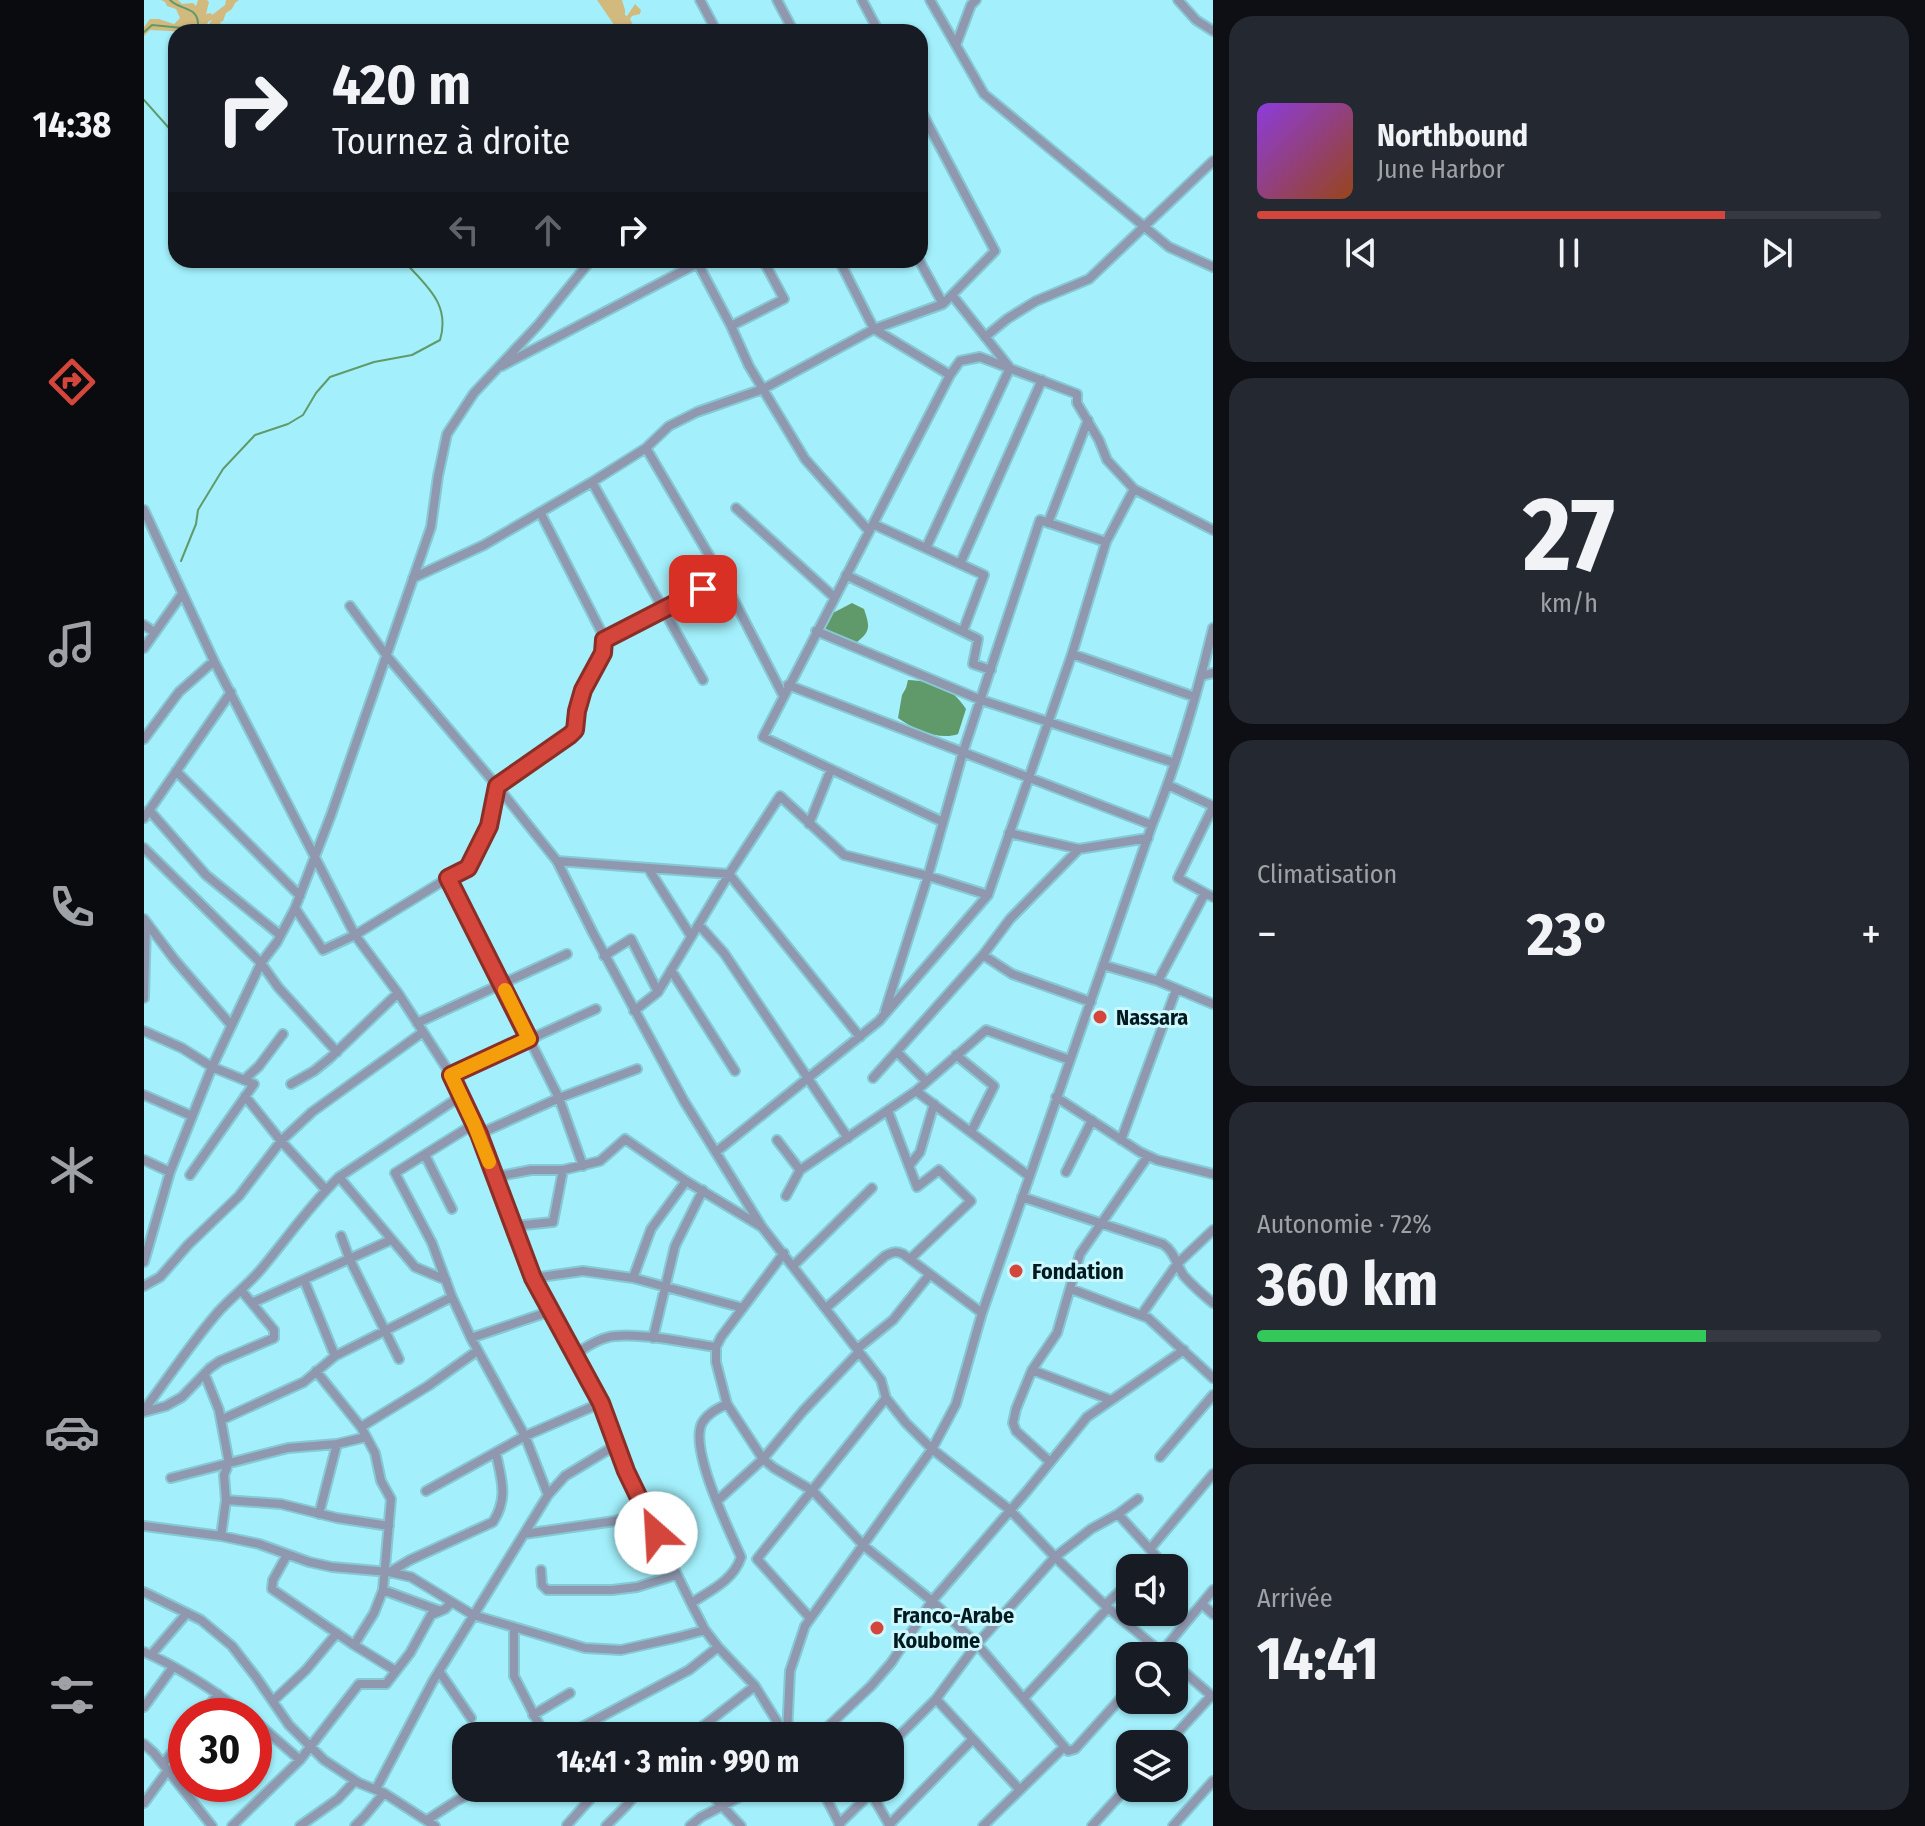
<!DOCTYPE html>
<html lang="fr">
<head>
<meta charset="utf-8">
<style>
  body { margin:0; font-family:"Fira Sans Condensed",sans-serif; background:#242831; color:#f1f3f6; height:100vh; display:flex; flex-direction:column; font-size:30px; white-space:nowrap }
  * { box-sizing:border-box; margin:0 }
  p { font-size:26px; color:#9ea1a6 }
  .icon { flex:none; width:44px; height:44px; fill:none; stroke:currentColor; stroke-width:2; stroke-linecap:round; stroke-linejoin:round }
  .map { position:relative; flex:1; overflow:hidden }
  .drawer { display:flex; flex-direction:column; gap:16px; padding:16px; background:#0d0f14; width:712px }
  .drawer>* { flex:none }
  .top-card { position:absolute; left:24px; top:24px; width:760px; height:244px; border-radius:24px; box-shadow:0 2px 6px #0004; background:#171b24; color:#f1f3f6; overflow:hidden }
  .controls { position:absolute; left:972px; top:1554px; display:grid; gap:16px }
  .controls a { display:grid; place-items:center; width:72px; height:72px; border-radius:16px; background:#171b24; box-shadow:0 2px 6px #0004; font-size:40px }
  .speed { position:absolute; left:24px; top:1698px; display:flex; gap:16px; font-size:40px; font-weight:700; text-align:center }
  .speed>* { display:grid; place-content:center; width:104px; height:104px; border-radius:50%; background:#171b24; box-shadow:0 2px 6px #0004; line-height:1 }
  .speed .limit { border:12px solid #d22; background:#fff; color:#111 }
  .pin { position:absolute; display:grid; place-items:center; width:68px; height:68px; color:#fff; margin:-34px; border-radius:16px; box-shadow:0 4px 12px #0006 }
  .me { position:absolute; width:88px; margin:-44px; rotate:334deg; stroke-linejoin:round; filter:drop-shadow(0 0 6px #0008) }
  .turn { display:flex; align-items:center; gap:28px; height:168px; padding:0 32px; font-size:36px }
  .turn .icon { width:104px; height:104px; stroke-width:2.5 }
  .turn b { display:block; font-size:56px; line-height:68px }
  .lanes { display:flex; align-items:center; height:76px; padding:0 32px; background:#0003; justify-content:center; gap:40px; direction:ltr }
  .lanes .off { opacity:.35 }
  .big { font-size:60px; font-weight:700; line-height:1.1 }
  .drawer .card { flex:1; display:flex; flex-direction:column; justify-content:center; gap:12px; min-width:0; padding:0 28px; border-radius:24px; background:#242831 }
  .drawer .dial { align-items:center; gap:0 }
  .dial b { font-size:104px; line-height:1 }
  .song { display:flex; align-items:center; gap:24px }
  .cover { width:96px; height:96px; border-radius:12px; background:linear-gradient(135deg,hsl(270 70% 55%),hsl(20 70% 35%)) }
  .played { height:8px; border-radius:4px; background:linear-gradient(90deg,#d4463b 75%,#363941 75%) }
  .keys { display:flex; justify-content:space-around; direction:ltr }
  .heat { display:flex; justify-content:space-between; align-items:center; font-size:44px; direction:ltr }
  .charge { height:12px; border-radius:6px; background:linear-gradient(90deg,#34c759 72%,#363941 0) }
  .trip { position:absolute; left:308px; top:1722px; width:452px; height:80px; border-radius:24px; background:#171b24; box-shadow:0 2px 6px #0004; font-weight:700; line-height:80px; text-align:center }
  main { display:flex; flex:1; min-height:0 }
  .tabs { display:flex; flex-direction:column; width:144px; justify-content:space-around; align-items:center; background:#090b0e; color:#9ea1a6 }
  .tabs .icon { width:56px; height:56px }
  .tabs .selected { color:#d4463b }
  .tabs b { font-size:36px; color:#f1f3f6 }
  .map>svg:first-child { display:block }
  .green { fill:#d2ba7f }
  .water { fill:#619a6a }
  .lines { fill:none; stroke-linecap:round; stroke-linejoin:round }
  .stream { stroke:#619a6a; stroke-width:2 }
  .minor-casing { stroke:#86c9d4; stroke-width:12 }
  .minor { stroke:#8f98af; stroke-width:8 }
  .route-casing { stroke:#8a2e26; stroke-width:20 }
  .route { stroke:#d4463b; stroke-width:14 }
  .slow { stroke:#f59e0b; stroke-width:14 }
  .poi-dot { fill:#d4463b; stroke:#cbf7fe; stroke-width:3 }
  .labels { text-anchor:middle; stroke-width:6; stroke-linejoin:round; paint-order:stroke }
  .poi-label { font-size:22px; font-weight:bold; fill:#001a1f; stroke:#cbf7fe; text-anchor:start }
</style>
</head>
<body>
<main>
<nav class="tabs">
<b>14:38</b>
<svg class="icon selected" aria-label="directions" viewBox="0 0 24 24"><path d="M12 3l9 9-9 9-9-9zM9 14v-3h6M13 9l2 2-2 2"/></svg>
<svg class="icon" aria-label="music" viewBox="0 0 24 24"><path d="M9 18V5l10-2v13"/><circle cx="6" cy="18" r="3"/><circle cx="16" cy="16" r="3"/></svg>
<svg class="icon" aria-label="phone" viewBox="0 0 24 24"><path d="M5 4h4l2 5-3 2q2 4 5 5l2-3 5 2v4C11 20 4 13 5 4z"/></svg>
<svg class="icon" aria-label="climate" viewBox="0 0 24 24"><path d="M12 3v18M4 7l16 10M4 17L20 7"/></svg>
<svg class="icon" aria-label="car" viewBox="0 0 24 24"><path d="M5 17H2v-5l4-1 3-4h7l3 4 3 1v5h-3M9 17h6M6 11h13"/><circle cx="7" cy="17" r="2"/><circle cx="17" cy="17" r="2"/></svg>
<svg class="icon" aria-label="filters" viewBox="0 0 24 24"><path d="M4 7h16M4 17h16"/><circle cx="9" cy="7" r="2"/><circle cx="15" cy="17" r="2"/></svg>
</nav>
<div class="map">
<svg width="1069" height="1826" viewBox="0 0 1069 1826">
  <rect width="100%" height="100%" fill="#a3f0fc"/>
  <path class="green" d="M17,0H34L38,4L49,3L52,6L54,0H63L65,2L62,14L67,13L68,15L81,5L82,0H95L91,3L88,9L82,13L79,21L76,22L79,29L77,32L70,31L65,24L68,20L65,21L63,24L66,32H59L58,25L54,31L46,32L6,30L0,36V27L6,19H15L30,24L36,18L32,9L23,6L21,2Z
    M453,0H478L481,10V15L483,16L491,4L497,10L496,14L488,16L486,19L490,27L498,31L513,26L519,32H475Z"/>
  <path class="water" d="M708,603L720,609C726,627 727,631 712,643L684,632L680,626L685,615Z
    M764,680C790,681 808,687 822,709L814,734C796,741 769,729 754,718L758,695L762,688Z"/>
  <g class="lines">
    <path class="stream" d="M0,32L8,25L49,29L54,26C55,6 37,11 26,0
      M0,100L32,136
      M37,561L52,524L54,510L79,469L111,435L144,424L159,415L172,393L186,377L230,362L268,355L296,340C307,303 281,285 259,260"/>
    <defs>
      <path id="minor" d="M556,0L573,32
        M633,0L650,32
        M718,0L735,32
        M786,0L840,94L1025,247L1069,267
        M1034,0L1052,20L1069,31
        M812,45L827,5L832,0
        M552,260L587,326L605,366L661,459L725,531
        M695,260L730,329L806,375
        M775,260L799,304
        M587,326L640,299L619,260
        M841,337L863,319L892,301L945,279L1069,161
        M358,366L554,263
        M502,448L579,579L639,695
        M448,482L559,680
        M592,508L690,597
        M0,510L70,661L211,935L254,993L307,1075L335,1134L389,1278L457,1403L482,1471L547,1603L561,1630L574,1647L611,1686L642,1736
        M904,523L944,420
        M729,524L840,575L819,631
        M782,548L866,368L808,295
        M816,564L898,380
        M702,575L834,639L829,664L847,670
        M269,578L340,545L448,482L502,448L525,426L553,412L619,389L730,329L799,304L851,251L776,109
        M206,606L242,655L353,786L413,861L449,933L540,1101L618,1227L737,1380L742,1398L762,1423L788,1449L866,1510L911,1557L964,1608L1022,1656
        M0,625L10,632
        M672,631L837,700L1031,763
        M460,640L579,579
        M0,648L38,594
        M928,654L1051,697
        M1057,676L1069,673
        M644,685L1008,825
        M0,739L35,692L70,661
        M32,771L156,896
        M1024,785L1069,806
        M5,810L62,875L136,935
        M0,818L87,692
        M799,822L619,737L806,375L816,361L836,357L933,394V403L955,440L963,460L990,489L1069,530
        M665,824L687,769
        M865,833L935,849L1004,838
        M0,848L117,963L134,987L193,1052
        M413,861L585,874L716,1037
        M504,868L547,936
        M304,878L415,1098L439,1166
        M1061,893L1034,878L1069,807
        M151,908L179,950L211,935L304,878L324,868L345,826L353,786L426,735L431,730L433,711L439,690L459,653L460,640L458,633L396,512
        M0,919L30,959L87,1025
        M555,925L580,953L704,1138
        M839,955L868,974L947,1002
        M460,956L487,939L514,992
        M959,965L1014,981L1069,1004
        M527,970L591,1071
        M1014,981L1061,893L1069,897
        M0,998L2,923
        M490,1011L514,992L585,874L636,796L700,855L784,876L844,895
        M741,1011L784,876L819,752L896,520L962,542
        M273,1023L423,954
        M0,1031L38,1048L68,1067L110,1084L46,1175
        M753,1052L782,1081
        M812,1055L850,1086L827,1132
        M307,1075L452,1009
        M729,1078L839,955L866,919L935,849
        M100,1080L115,1066L139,1034
        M147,1084L170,1071L186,1058L254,993
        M772,1091L885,1176
        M0,1095L48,1116
        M101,1096L137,1141L182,1190
        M912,1097L996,1152L1013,1160L1069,1174
        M744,1111L773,1187L795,1170L827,1201L766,1259
        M330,1124L251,1173L288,1243L308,1297L327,1338L381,1436L404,1495
        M335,1134L415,1098L493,1069
        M633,1140L656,1170
        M977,1140L1032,990
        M572,1152L735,1021L844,895L928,654L962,542L990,489
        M281,1155L308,1209
        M0,1160L26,1172
        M765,1166L776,1152L790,1104
        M922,1172L948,1120
        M195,1177L271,1267L302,1280
        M351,1177L387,1170H419L456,1161L481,1139L542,1181L618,1227
        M642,1196L656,1170L772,1091L842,1030L926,1060
        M878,1197L1019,1244C1031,1252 1032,1265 1040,1276C1049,1286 1058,1294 1069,1303
        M370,1226L409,1222L419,1170
        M197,1236L206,1260L255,1359
        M640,1253L577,1337L572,1347V1362L583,1404L619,1459L630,1468L669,1491L720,1546L788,1601L833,1644L924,1751L931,1749L986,1688
        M0,1262L26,1172L68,1067L117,963L133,942L151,908L187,815L287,527L294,476L303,434L330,393L394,325L447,260
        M649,1266L728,1188
        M389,1278L439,1271L489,1278L599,1308
        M489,1278L507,1229L542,1181
        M160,1280L191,1356
        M0,1286L16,1277L44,1245L95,1196L137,1141L168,1112L279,1032
        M927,1289L1004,1318L1069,1378
        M108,1303L247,1240
        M682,1308L741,1256C748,1252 752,1251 759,1254L838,1313
        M998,1314L1033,1264L1069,1230
        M327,1338L407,1311
        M509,1338L531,1246L559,1190
        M713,1349L749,1320L786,1274
        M432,1354C443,1346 457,1337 471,1336C500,1333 543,1343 572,1347
        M888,1370L967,1400
        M61,1375L75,1410L85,1463L80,1475L82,1500L77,1536
        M0,1410C25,1377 47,1343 75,1311C89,1296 106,1283 119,1267C144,1237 166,1205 195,1177L317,1096
        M0,1412L22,1406L38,1397L66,1368L76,1361L130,1338V1330L97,1290
        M77,1420L160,1382L191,1356L308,1297
        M217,1427L284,1386L333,1351
        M1016,1457L1069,1395
        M905,1461L872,1431L869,1423L872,1409L888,1370L913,1333L936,1254L1004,1156
        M27,1478L144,1448L193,1444L222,1437
        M282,1491L381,1436L457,1403
        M82,1500L137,1504L193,1518L245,1526
        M573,1501L619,1459L659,1411L715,1352
        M175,1514L193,1444
        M974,1514L1013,1557L1001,1568
        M0,1526L77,1536L115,1544L165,1562L188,1567L245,1572L267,1577L329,1615L441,1648L477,1650L535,1637L561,1630
        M380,1534L471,1521L502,1511
        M1006,1549L1069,1474
        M143,1555L129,1580L128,1589L210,1645L230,1613L239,1590L247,1499L237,1481L231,1453L217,1427L172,1371
        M397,1570L398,1585L403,1590H468L493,1587L532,1575
        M246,1572L266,1560L349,1522C365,1497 357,1479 352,1453
        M239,1590L296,1611
        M0,1592L57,1620L88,1646L112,1677L145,1725L180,1760L215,1783L240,1793L291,1826
        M547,1603C566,1591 590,1580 597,1557C585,1530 545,1449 558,1423C564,1413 573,1409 583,1404
        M1058,1604L1069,1614
        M961,1605L986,1582
        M666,1618L613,1559L742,1398
        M370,1628V1676L401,1736
        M210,1645L252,1671L266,1653L287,1615L301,1609L307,1603
        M0,1652C37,1668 72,1692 104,1716
        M1016,1654L1069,1590
        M7,1655L43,1613
        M1030,1663L1069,1697
        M295,1671L327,1718
        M880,1698L964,1608
        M792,1699L876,1790
        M129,1701L162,1670L193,1633
        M0,1707L29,1667
        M389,1715L426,1693
        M57,1716L74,1694
        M110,1720L156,1760
        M643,1735L646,1671L661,1626L788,1449L812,1404L838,1313L1008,825C1034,761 1053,695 1069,628
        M421,1736L545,1670L574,1647
        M546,1736L611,1686
        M674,1736L727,1686L747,1663L788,1601L883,1491L943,1417L1040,1350
        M0,1744L10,1753L68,1826
        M1023,1744L1067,1696
        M746,1745L792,1699L833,1644L911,1557L947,1529L974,1514L994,1499
        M19,1764L42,1735
        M561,1788L597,1826
        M677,1788L696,1825
        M724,1788L746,1826
        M232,1789L289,1681L404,1495L421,1476L472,1445
        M0,1803L24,1770
        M283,1820L312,1801L338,1788
        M695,1824L726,1794
        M423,1825L456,1788
        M745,1825L829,1739
        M88,1826L156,1760L215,1684H242L252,1671
        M156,1826L194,1799L211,1781
        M211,1826L220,1817L240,1793
        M462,1826L482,1806L497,1788
        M546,1826L557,1817L613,1788
        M839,1826L920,1747
        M948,1826L986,1784
        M1029,1826L1069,1781"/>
    </defs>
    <use href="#minor" class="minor-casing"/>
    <use href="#minor" class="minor"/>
  </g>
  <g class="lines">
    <defs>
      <path id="route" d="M512,1533L482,1471L457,1403L389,1278L335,1134L307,1075L385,1039L304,878L324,868L345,826L353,786L426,735L431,730L433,711L439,690L459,653L460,640L559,589"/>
    </defs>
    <use href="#route" class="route-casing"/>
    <use href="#route" class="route"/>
    <path class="slow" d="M345,1162L330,1124L307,1075L385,1039L361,990"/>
  </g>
  <g class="poi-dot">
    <circle cx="956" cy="1017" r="8"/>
    <circle cx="872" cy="1271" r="8"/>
    <circle cx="733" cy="1628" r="8"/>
  </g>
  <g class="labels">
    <g class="poi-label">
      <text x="972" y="1025">Nassara</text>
      <text x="888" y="1279">Fondation</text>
      <text x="749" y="1623">Franco-Arabe<tspan x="749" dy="25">Koubome</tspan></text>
    </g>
  </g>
</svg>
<div class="controls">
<a><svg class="icon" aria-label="sound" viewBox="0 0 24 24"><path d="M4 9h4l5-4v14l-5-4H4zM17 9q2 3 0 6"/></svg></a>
<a><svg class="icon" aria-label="search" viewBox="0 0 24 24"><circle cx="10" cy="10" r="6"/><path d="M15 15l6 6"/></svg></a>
<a><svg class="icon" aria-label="layers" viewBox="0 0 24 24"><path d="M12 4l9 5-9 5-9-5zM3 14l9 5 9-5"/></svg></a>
</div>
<div class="speed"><div class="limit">30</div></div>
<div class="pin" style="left:559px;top:589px;background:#d93025"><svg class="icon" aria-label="arrive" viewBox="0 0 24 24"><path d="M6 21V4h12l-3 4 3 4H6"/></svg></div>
<svg class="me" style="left:512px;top:1533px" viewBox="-20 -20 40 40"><circle r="19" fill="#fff"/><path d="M0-13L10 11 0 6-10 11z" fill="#d4463b"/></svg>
<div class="trip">14:41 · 3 min · 990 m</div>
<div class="top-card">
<div class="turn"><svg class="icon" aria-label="right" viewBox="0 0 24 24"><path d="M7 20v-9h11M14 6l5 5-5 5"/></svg><div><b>420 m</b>Tournez à droite</div></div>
<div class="lanes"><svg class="icon off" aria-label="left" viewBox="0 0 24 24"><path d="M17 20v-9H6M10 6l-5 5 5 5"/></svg><svg class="icon off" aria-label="ahead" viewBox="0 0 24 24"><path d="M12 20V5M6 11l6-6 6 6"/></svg><svg class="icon" aria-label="right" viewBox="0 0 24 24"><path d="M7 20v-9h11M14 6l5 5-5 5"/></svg></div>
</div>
</div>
<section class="drawer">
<div class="card">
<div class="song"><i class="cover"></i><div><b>Northbound</b><p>June Harbor</p></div></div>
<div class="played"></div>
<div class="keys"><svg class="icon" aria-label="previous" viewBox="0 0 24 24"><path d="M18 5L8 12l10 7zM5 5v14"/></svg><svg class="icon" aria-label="pause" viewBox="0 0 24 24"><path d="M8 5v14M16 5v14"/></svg><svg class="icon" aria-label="next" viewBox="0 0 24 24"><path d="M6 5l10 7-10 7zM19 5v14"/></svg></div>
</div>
<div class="card dial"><b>27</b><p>km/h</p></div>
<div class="card"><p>Climatisation</p>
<div class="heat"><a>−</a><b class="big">23°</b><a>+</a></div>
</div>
<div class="card"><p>Autonomie · 72%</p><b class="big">360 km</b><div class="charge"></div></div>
<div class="card"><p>Arrivée</p><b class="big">14:41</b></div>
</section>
</main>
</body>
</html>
